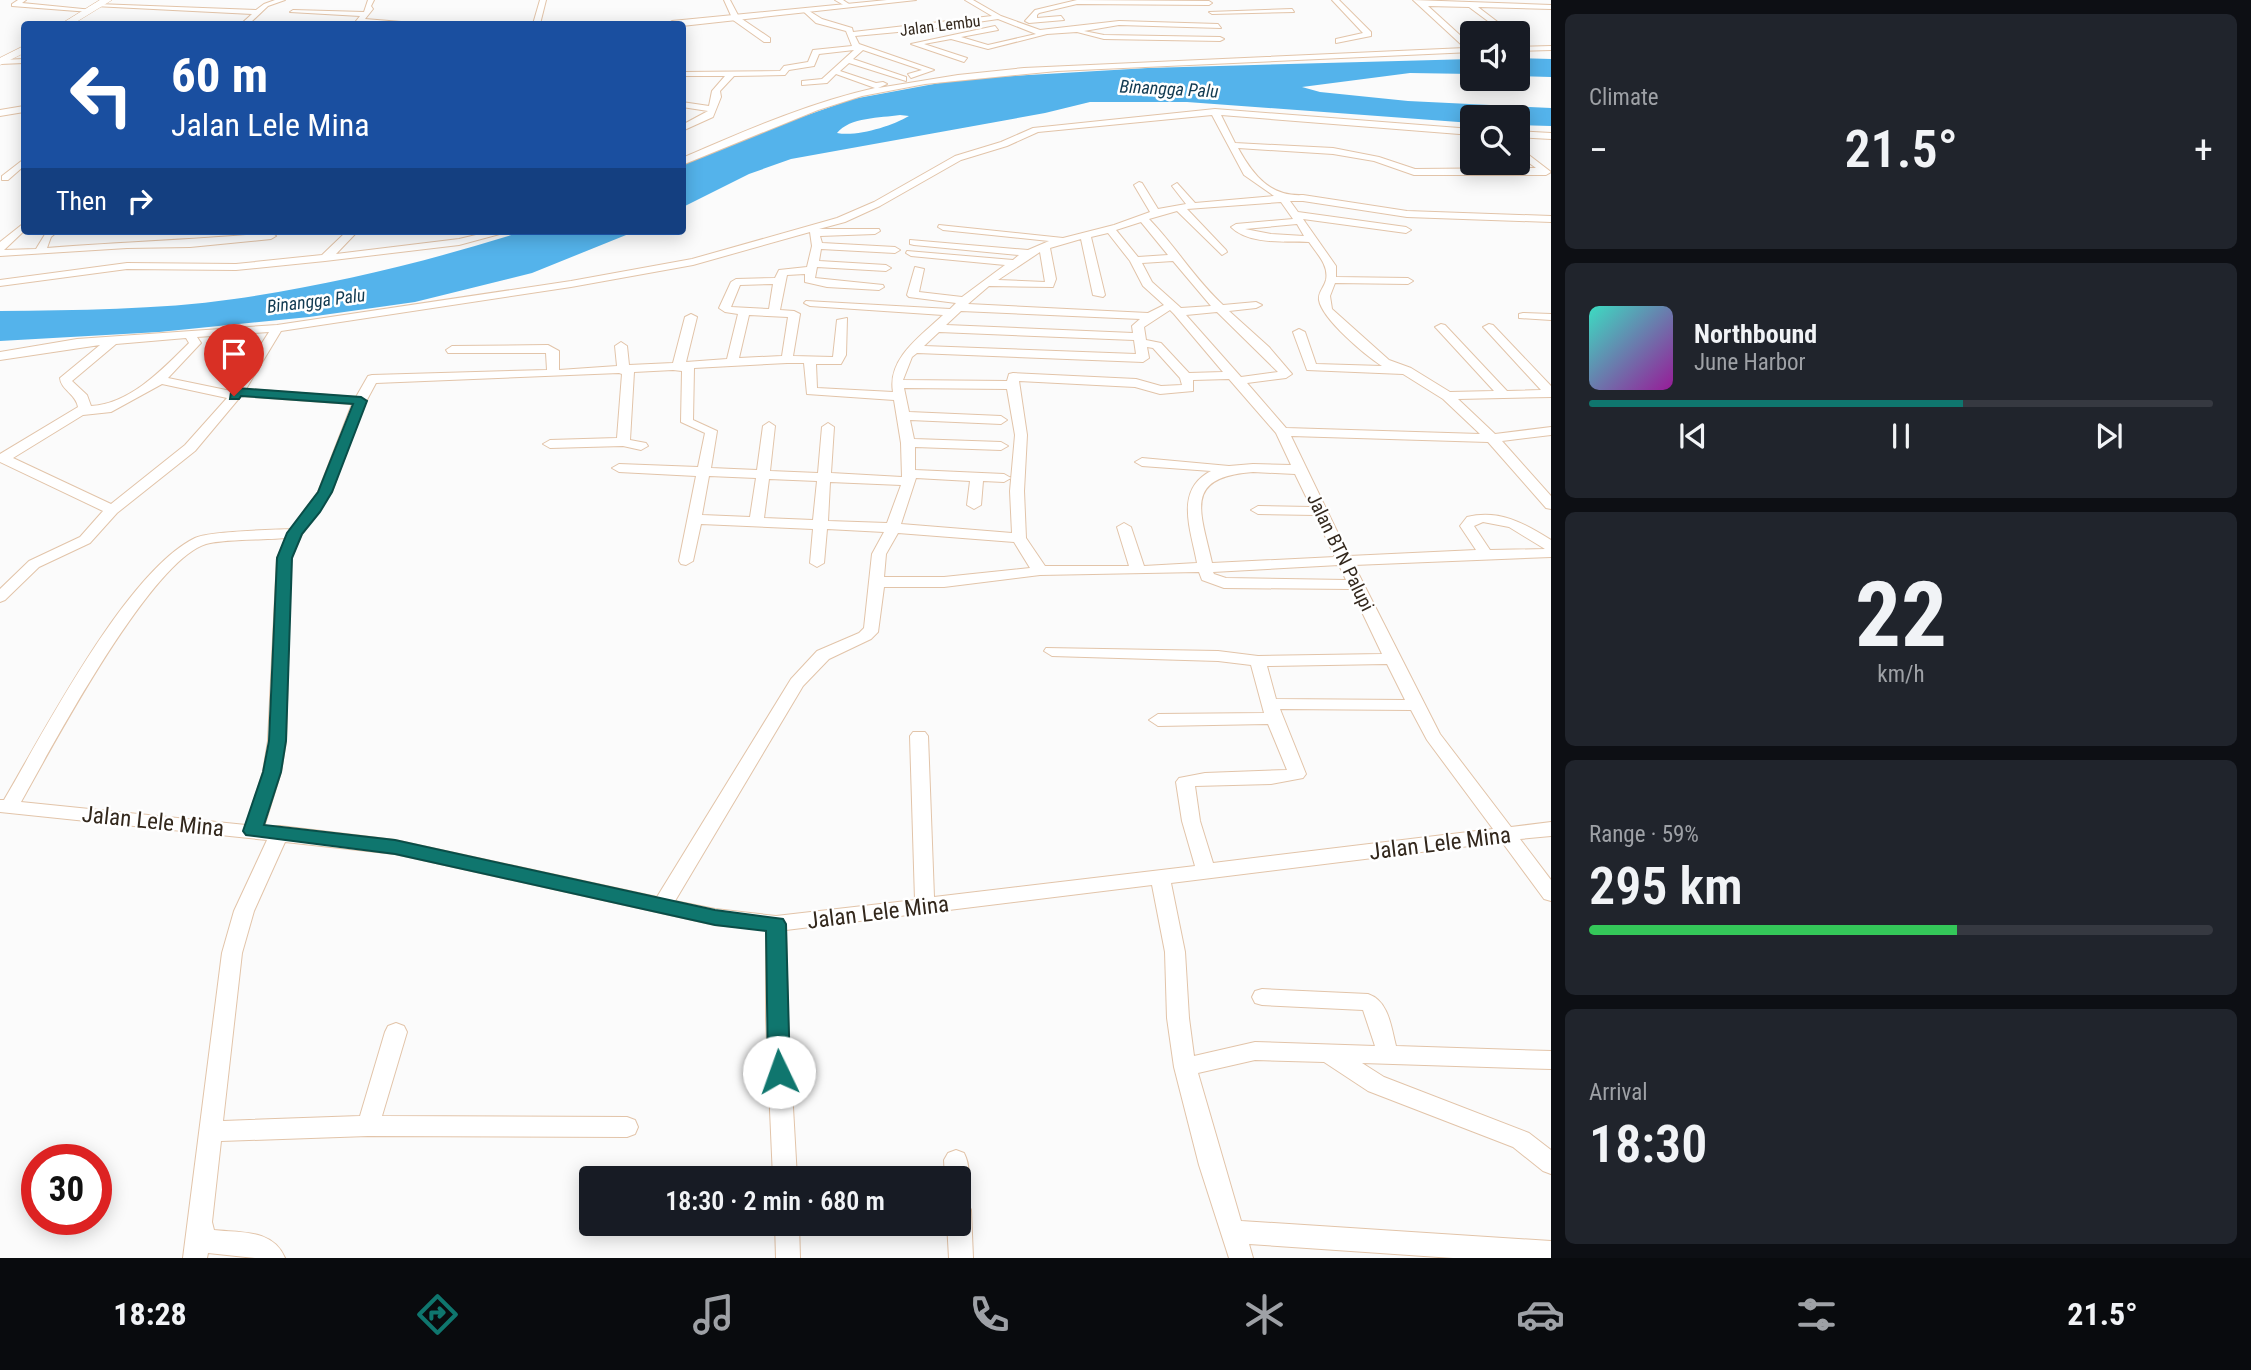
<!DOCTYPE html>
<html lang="en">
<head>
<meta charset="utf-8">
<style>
  body { margin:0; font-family:"Roboto Condensed",sans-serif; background:#20242c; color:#f1f3f6; height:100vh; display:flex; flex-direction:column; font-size:26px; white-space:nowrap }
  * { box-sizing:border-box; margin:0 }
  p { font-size:23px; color:#9ea1a6 }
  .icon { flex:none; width:38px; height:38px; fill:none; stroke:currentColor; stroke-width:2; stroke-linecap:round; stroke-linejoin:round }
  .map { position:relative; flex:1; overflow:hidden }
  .side { display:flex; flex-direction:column; gap:14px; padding:14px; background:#0d0f14; width:700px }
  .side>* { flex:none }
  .banner { position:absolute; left:21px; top:21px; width:665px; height:214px; border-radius:7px; box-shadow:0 4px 18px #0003; background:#1a4fa0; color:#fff; overflow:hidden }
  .tools { position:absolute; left:1460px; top:21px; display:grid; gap:14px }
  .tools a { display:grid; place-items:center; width:70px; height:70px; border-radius:7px; background:#171b24; box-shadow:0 4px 18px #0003; font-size:35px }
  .speed { position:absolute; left:21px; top:1144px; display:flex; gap:14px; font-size:35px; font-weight:700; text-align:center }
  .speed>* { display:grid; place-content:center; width:91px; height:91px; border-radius:50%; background:#171b24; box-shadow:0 4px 18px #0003; line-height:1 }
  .speed .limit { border:10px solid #d22; background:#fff; color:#111 }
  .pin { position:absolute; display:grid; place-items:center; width:60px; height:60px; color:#fff; margin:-72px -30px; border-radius:50% 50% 50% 0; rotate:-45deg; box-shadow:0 0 7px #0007 }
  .pin .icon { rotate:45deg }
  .me { position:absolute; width:77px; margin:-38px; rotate:357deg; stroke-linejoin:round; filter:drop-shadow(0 0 5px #0008) }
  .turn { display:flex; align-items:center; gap:24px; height:147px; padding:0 35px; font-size:32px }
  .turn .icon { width:91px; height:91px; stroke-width:2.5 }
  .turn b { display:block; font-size:49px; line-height:60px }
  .then { display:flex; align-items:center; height:66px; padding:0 35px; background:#0003; gap:14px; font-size:26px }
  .big { font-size:52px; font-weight:600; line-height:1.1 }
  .side .widget { flex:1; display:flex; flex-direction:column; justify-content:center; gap:10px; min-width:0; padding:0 24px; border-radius:10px; background:#20242c }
  .side .dial { align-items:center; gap:0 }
  .dial b { font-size:91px; line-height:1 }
  .song { display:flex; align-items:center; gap:21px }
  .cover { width:84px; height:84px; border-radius:10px; background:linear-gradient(135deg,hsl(170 70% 55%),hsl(300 70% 35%)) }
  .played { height:7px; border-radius:4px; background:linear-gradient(90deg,#0f766e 60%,#363941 60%) }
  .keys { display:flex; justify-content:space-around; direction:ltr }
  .heat { display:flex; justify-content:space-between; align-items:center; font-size:38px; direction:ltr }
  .charge { height:10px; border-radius:5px; background:linear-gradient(90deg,#34c759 59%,#363941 0) }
  .trip { position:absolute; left:579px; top:1166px; width:392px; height:70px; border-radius:7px; background:#171b24; box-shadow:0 4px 18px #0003; font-weight:600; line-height:70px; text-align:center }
  .dock { display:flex; height:112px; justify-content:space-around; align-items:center; background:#090b0e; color:#9ea1a6 }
  .dock .icon { width:49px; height:49px }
  .dock .selected { color:#0f766e }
  .dock b { font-size:32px; color:#f1f3f6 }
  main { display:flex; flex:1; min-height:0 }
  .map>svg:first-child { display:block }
  .water { fill:#54b3eb; fill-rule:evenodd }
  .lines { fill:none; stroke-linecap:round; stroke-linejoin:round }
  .minor-casing { stroke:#e2c4a9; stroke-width:2 }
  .major-casing { stroke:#e2c4a9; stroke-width:2 }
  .highway-casing { stroke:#e2c4a9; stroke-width:1 }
  .minor { fill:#fff; fill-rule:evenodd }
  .major { fill:#fff; fill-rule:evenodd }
  .highway { fill:#fff; fill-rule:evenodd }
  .route { fill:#0f766e; stroke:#0a4d48; stroke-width:2 }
  .labels { text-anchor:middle; stroke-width:5; stroke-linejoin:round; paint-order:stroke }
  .far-street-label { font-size:16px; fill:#33281d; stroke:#fff }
  .far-water-label { font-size:18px; font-style:italic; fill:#113a51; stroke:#fff }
  .street-label { font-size:19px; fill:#33281d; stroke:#fff }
  .near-street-label { font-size:23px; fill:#33281d; stroke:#fff }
</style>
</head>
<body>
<main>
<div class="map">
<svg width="1551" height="1258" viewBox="0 0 1551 1258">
  <rect width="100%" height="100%" fill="#fbfbfb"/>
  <path class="water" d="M1517,58L1551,59V77L1517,76Z
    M1472,59V74L1410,73L1302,87L1320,92L1408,101L1551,108V126L1517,125V117H1472V123L1187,102H1090L1045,113L791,159L749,174L683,207V164L751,135L853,99L961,79L1148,68ZM900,115L909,116C892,126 857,137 837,133C850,117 880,118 900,115Z
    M524,231H636L532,273L415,302L309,317L159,332L0,341V311C77,310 157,310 234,299C332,285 430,261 524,231Z"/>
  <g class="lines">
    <defs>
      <path id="minor" d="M18,0H26L22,3L93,10L90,12L12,6V4Z
        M275,0H285L268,6L249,24H241L252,14L94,6L97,4L256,10L264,4Z
        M368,0H374L371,6L373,9L365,19L425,24L360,23L356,21L360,16L290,12L293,10L364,12Z
        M540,0H546L540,24H533Z
        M724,0H730L739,17L770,38V42H764L733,20Z
        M835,0H843L852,6L847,7Z
        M965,0H973L1001,16L1040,30L1119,21L1218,24L1221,28L1119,25L1084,31L1104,35L1220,37L1224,39L1220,41L1104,39L1077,32L1047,34L988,49L951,39L924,44L967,58L964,62L911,44L995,26L998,30L961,37L988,45L1036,34L998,19L930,29L855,36L859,44L934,70L911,78L908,74L922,70L863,50L853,59L906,77V81L849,63L840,71L876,83L883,82L887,84L878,88L958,75L1024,68L1465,48L1413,0L1551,5V9L1478,7L1512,33H1504L1469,7L1428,6L1472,46V52L1057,71L925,84L862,96L818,110L682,165V158C745,131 808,103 875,88L836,74L827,83L802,85V81L822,79L854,50L819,54L814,66L789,70L785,75L734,76L720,91L721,97L713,117L682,131V125L708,111L682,107V102L709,106L712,91L725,76H682V72L780,71L784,66L808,62L813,50L852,46L846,31L816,23L804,12L806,9L822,19L852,28L853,32L992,16Z
        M1077,0L1209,1L1212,3L1209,5L1077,4L1039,13L1037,15V18L1061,16L1064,20L1029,23L1025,21L1035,10Z
        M1332,0H1339L1371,32V36L1336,43V39L1363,33Z
        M1292,9L1294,12L1212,14L1209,12Z
        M1551,46V50L1517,51V47Z
        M24,59V63L0,64L1,60Z
        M1215,109L1472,129V135L1221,115L1235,143L1333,148L1379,157L1415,169L1536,168L1517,154V146L1551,172L1546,175H1414L1374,161L1333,154L1238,148C1253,175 1270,197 1303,195L1407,211L1551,216V222L1407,217L1303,201H1290L1298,212L1406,227L1411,230L1406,233L1303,219L1336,266V277L1408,278L1413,281L1408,284L1335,283L1330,296L1332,309L1389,360L1411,368L1450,392L1494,391L1437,329L1435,327L1441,324L1445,325L1507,391L1541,390L1485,329L1483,327L1489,324L1493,325L1551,386V397L1458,399L1495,434L1551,427V435L1502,441L1551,496V509L1546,508L1488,442L1291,436L1349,556L1476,550L1460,526L1467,517C1499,509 1524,523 1551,540V557L1354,565L1440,734L1511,827L1551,822V836L1520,839L1551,880V901L1544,899L1502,842L1171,883L1185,952L1189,1018L1194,1056L1255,1042L1375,1046L1363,1010L1262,1005L1255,1003L1252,997L1255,991L1262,989L1368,994C1389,1001 1391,1027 1396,1046L1551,1051V1069L1362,1063L1384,1077L1529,1133L1551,1150V1174L1543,1171L1513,1147L1368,1091L1324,1062L1255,1060L1198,1073L1241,1221L1551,1241V1258H1453L1249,1244L1253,1258H1229L1199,1165L1174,1067L1167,1018L1165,952L1152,885L786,930L788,1019L797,1178H773L766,1019V930L715,925L395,854L285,842L254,911L242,953L223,1121L360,1116L385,1032L388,1026L396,1023L404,1026L407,1032L382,1116L627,1117L635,1120L638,1127L635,1134L627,1137L368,1136L221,1141L212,1222L214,1230C241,1233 273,1229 285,1258H255L208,1253L207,1258H183L222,953L234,911L267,840L0,812V800H4C44,732 126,572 195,538C209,531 271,530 291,529L318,492L352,404L241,396L195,451L117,513L90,543L39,567L5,600L0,602V589L29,561L80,537L103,511L0,462V454L78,407C76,394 61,390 60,378L100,345L0,360V352L77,339L277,325L571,281L692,259L837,218L874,202L955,156L1001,142L1033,128ZM1212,115L1244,175L1274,196L1195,203L1177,183L1172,186L1186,204L1158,209L1142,183L1139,182L1134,185L1150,212L1114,225L1063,238L939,225L938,227L943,230L1049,241L1028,250L910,240V244L914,245L1019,255L1013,260L907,251L906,253L911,256L1005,265L962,297L919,292L924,269L915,267L907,295L909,297L956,303L950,309L806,301L804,303L810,306L943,315C922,335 887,358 893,392L817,388L816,364H841L846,355L847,318L837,320L833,357L793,356L800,314L794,311L780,310L787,275L805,274V282L827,287L879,290L884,287L883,285L815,278L817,267L886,271L891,268L886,265L819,261L821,249L895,253L900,250L895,247L822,243L820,236L875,234L880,231L879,229H819L845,222L880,206L961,160L1007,146L1038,132ZM1281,202L1293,219L1236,224L1231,227C1249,245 1285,241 1309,242C1317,254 1329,265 1326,280C1324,288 1318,292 1319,300C1322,319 1365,355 1382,366L1316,364L1305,332L1299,329L1293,332L1307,370L1403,374L1443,399L1480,434L1286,428L1247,383L1286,378L1292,374L1269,347L1229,311L1256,308L1262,305L1256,302L1223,305C1193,277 1177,248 1149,219L1177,211L1222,255L1227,252L1226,250L1187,209ZM1141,222L1168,255L1138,257L1116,230ZM1297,224L1304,236L1271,234L1245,229ZM810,232L812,246L807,267L779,270L775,278L736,279L731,282L719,308L725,312L738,314L727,359L686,362L697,317L691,314L685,317L673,363L629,365L627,346L621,342L615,346L617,366L559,370V351L548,345L452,346L446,350L448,353H546L547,370L372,375L368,376L356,397L246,389L281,331L571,287L693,265ZM1108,233L1130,261L1143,286L1164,305L1148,313L968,304L989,286L1053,287L1056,279L1050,248L1081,239L1093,295L1103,297L1105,295L1091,237ZM1040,252L1045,282L998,280ZM1173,261L1211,306L1181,308L1152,282L1142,263ZM773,284L769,309L731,307L740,285ZM1170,310L1174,314L1223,372L1189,373L1161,343L1146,340L1144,327ZM961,311L1140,319L1132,326L1133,333L946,325ZM1217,312L1278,372L1241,377L1186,315ZM749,315L788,317L782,356L739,358ZM269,332L231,391L168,378L199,345L201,343L197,337ZM939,332L1134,340L1136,354L924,346ZM186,338L189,343C163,369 130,404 91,406L87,395L72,381L116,344ZM1147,347L1153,348L1180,378L1182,385L1161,386L1136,379L1013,373L1009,374L1007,381L903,380L912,357L917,353L1143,362L1149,358ZM787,363H804L807,394L894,400L901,443L902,477L831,473L834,427L828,423L822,427L818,473L770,471L775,426L769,422L763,426L757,470L711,468L717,431L693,420L694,368ZM673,370L682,371L681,422L705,433L698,467L619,464L612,468L619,472L696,476L679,561L681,564L686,565L693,561L701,524L813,529L810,563L817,567L824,563L827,529L884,532L872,554L864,628L859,633L817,651L791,679L657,897L395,840L280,826L264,827L281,772L286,741L291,558L302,534L332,492L361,411L376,383L619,373L622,374L617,438L550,440L543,444L550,448L623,446L641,450L648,446L646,443L630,440L634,372ZM1229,379L1276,433L1291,465L1253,464L1229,466L1142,458L1135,462L1142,466L1211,471C1174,490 1191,530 1197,563L1144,566L1131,527L1124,523L1117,527L1129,566H1045L1026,538L1024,491L1027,435L1019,381L1135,387L1160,394L1193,391V380ZM162,384L227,398L185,445L111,504L13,458L83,415L111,412ZM904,388L1007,389L1015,435L1010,491L1012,533L901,524L916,478L970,481L967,505L974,509L981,505L983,481L1004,482L1011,478L1004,474L915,470V447L1001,450L1008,446L1001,442L914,439L910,420L1001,424L1007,420L1001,416L909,412ZM1253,472L1295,474L1311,507L1258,506L1251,510L1258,514L1315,515L1335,557L1212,563C1201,512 1182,477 1253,472ZM709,476L756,478L750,517L702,515ZM769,479L817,481L813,520L764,518ZM830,482L901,485L887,523L828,521ZM1483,522L1509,527L1545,549L1490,550L1474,526ZM898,533L1014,542L1030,568L944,577H884L886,554ZM286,538L277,558L268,741L263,772L246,825L21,802C52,747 150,561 206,544C223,539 266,540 286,538ZM1339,565L1346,580L1226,578L1214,574L1213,572ZM1199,572L1202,580L1224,588L1351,589L1382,654L1258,656L1218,651L1046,648L1044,651L1052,656L1218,661L1251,665L1264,713L1158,714L1149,720L1158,726L1268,724L1287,770L1205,773L1179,778L1176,782L1182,821L1195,866L934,897L928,736L925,732H913L910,736L915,900L776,916L715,909L675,901L803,686L829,659L871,639L878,632L884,587H944L1040,575ZM1387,664L1405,700L1276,699L1267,666ZM1280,709L1411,710L1427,740L1493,829L1213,863L1200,821L1195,786L1271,784L1303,778L1306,774Z
        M1517,131L1551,133V139L1517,137Z
        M24,159V166L8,180H2V176Z
        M24,223V231L4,250L36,249L47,231H58L51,237L47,248C122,242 196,240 271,233L276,236L271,239L190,247L127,248L0,256V242Z
        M347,231H358L336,254L459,239L493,231H511L459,245L325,261L236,270L127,269L0,286V280L127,263L236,264L322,255Z
        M1523,313L1551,314V320L1519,318V314Z
        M956,1150L964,1153C969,1163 970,1175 965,1185L959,1188V1178H945L944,1160L948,1153Z
        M959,1199L967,1202L971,1210L973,1258H949L947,1223H959Z
        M775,1223H799L800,1258H776Z"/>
      <path id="major" d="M887,0H916L682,26L668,24L672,21Z
        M24,106V112L0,116V110Z"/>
      <path id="highway" d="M100,0H112L73,24H61Z
        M24,46V53L0,65V58Z"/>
    </defs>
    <use href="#minor" class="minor-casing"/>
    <use href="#major" class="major-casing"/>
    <use href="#highway" class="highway-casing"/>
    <use href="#minor" class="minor"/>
    <use href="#major" class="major"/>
    <use href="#highway" class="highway"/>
  </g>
  <path class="route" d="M237,388L361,397L367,401L332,492L320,512L302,534L292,558L286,741L281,772L264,825L395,840L715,910L783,919L786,924L790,1072L787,1078L779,1081L771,1078L768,1072L766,931L715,925L395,854L246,835L243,831L263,772L269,741L277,558L287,533L318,492L353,404L241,396L239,399H230L231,392Z"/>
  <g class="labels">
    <g class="far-street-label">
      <text transform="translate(940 25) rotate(-7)" y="6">Jalan Lembu</text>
    </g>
    <g class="far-water-label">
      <text transform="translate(1169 89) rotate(3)" y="6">Binangga Palu</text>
      <text transform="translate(316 301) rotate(-7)" y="6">Binangga Palu</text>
    </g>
    <g class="street-label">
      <text transform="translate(1341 552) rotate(64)" y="7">Jalan BTN Palupi</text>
    </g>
    <g class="near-street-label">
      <text transform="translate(153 821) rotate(6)" y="8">Jalan Lele Mina</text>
      <text transform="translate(1440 843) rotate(-7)" y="8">Jalan Lele Mina</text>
      <text transform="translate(878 912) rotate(-7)" y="8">Jalan Lele Mina</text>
    </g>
  </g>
</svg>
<div class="tools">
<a><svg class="icon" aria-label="sound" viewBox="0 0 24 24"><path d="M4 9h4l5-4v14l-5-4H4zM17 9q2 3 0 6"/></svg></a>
<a><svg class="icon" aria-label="search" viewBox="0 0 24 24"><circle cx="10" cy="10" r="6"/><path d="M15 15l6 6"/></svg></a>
</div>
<div class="speed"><div class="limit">30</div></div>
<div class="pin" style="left:234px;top:396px;background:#d93025"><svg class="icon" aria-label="arrive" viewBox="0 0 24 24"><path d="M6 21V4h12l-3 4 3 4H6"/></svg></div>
<svg class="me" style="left:779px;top:1072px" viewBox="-20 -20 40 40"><circle r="19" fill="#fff"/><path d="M0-13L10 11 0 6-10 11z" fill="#0f766e"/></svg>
<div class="trip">18:30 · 2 min · 680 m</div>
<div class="banner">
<div class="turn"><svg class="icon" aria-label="left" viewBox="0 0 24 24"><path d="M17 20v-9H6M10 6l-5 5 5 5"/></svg><div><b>60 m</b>Jalan Lele Mina</div></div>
<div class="then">Then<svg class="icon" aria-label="right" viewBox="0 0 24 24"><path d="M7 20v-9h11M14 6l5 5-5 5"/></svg></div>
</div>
</div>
<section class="side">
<div class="widget"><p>Climate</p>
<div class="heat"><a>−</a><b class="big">21.5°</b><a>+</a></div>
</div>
<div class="widget">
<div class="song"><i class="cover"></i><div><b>Northbound</b><p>June Harbor</p></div></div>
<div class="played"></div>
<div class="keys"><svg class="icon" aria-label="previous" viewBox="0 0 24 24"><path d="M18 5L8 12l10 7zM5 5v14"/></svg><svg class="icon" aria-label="pause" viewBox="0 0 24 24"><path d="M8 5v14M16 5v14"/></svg><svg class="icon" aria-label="next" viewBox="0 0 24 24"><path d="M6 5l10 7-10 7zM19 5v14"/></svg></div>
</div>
<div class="widget dial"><b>22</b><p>km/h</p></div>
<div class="widget"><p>Range · 59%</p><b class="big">295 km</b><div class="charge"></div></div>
<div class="widget"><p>Arrival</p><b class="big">18:30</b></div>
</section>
</main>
<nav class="dock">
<b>18:28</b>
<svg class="icon selected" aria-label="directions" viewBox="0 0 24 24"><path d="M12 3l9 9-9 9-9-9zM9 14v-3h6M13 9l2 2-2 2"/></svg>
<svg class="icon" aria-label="music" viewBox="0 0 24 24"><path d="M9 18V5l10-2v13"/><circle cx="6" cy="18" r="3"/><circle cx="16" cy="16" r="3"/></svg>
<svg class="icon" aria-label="phone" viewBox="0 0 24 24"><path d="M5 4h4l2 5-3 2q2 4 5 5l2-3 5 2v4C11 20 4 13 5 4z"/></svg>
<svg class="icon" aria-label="climate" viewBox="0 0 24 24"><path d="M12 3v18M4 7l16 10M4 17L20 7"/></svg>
<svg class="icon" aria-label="car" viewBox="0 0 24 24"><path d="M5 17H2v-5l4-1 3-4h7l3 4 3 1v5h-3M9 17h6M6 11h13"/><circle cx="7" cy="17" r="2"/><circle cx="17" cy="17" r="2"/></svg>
<svg class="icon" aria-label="filters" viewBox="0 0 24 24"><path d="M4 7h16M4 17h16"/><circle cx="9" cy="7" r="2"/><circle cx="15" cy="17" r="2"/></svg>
<b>21.5°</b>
</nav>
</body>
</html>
